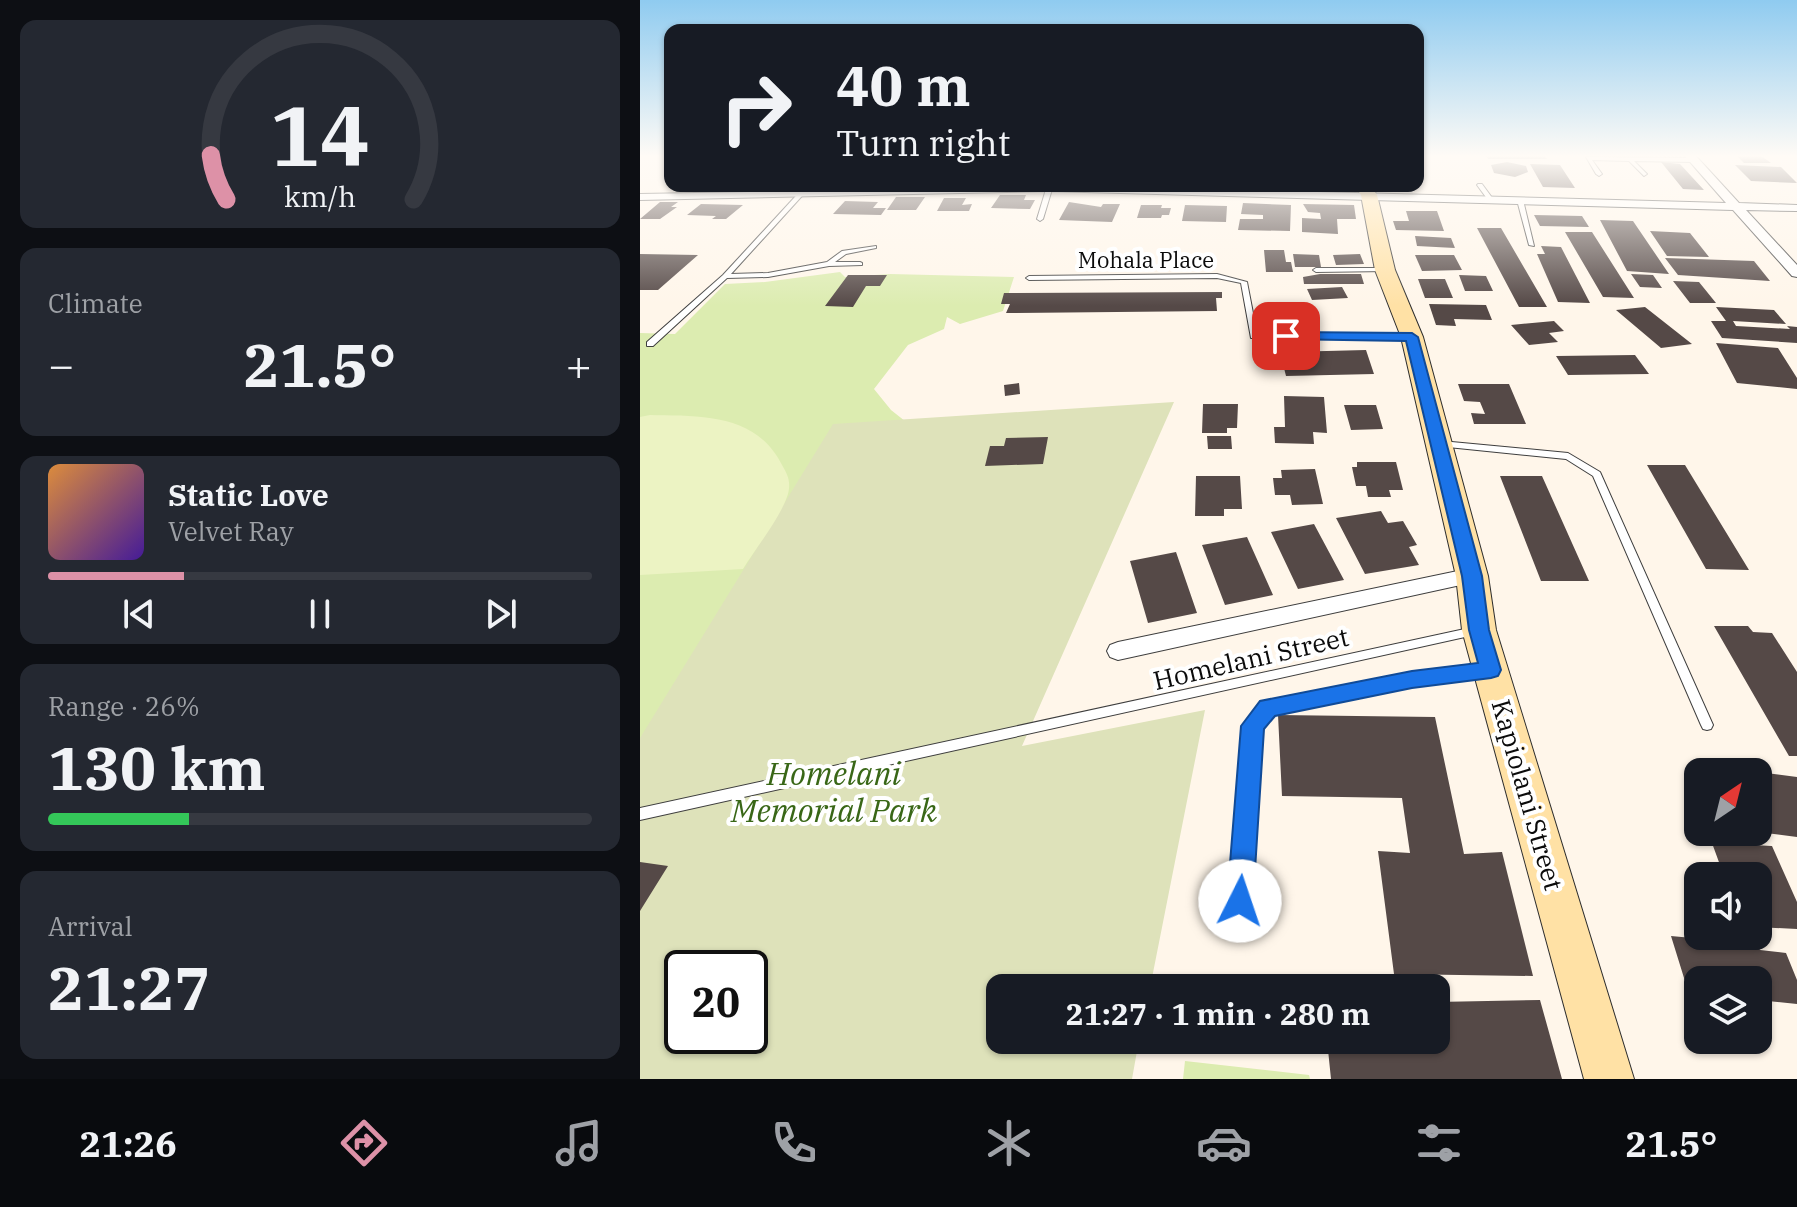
<!DOCTYPE html>
<html lang="en">
<head>
<meta charset="utf-8">
<style>
  body { margin:0; font-family:"IBM Plex Serif",serif; background:#242831; color:#f1f3f6; height:100vh; display:flex; flex-direction:column; font-size:30px; white-space:nowrap }
  * { box-sizing:border-box; margin:0 }
  p { font-size:26px; color:#9ea1a6 }
  .icon { flex:none; width:44px; height:44px; fill:none; stroke:currentColor; stroke-width:2; stroke-linecap:round; stroke-linejoin:round }
  .map { position:relative; flex:1; overflow:hidden }
  .panel { display:flex; flex-direction:column; gap:20px; padding:20px; background:#0d0f14; width:640px }
  .panel>* { flex:none }
  .banner { position:absolute; left:24px; top:24px; width:760px; height:168px; border-radius:16px; box-shadow:0 2px 6px #0004; background:#171b24; color:#f1f3f6; overflow:hidden }
  .needle { width:52px; rotate:35deg }
  .tools { position:absolute; left:1044px; top:758px; display:grid; gap:16px }
  .tools a { display:grid; place-items:center; width:88px; height:88px; border-radius:16px; background:#171b24; box-shadow:0 2px 6px #0004; font-size:40px }
  .speed { position:absolute; left:24px; top:950px; display:flex; gap:16px; font-size:40px; font-weight:700; text-align:center }
  .speed>* { display:grid; place-content:center; width:104px; height:104px; border-radius:50%; background:#171b24; box-shadow:0 2px 6px #0004; line-height:1 }
  .speed .limit { border:4px solid #111; border-radius:12px; background:#fff; color:#111 }
  .pin { position:absolute; display:grid; place-items:center; width:68px; height:68px; color:#fff; margin:-34px; border-radius:16px; box-shadow:0 4px 12px #0006 }
  .me { position:absolute; width:88px; margin:-44px; rotate:4deg; stroke-linejoin:round; filter:drop-shadow(0 0 6px #0008) }
  .turn { display:flex; align-items:center; gap:28px; height:168px; padding:0 40px; font-size:36px }
  .turn .icon { width:104px; height:104px; stroke-width:2.5 }
  .turn b { display:block; font-size:56px; line-height:68px }
  .big { font-size:60px; font-weight:800; line-height:1.1 }
  .panel .card { flex:1; display:flex; flex-direction:column; justify-content:center; gap:12px; min-width:0; padding:0 28px; border-radius:16px; background:#242831 }
  .panel .dial { align-items:center; gap:0 }
  .dial svg { height:208px; overflow:visible; fill:none; stroke:#363941; stroke-width:7; stroke-linecap:round; text-anchor:middle }
  .dial text { fill:#f1f3f6; stroke:none }
  .song { display:flex; align-items:center; gap:24px }
  .cover { width:96px; height:96px; border-radius:12px; background:linear-gradient(135deg,hsl(30 70% 55%),hsl(260 70% 35%)) }
  .played { height:8px; border-radius:4px; background:linear-gradient(90deg,#dd91a7 25%,#363941 25%) }
  .keys { display:flex; justify-content:space-around; direction:ltr }
  .heat { display:flex; justify-content:space-between; align-items:center; font-size:44px; direction:ltr }
  .charge { height:12px; border-radius:6px; background:linear-gradient(90deg,#34c759 26%,#363941 0) }
  .trip { position:absolute; left:346px; top:974px; width:464px; height:80px; border-radius:16px; background:#171b24; box-shadow:0 2px 6px #0004; font-weight:800; line-height:80px; text-align:center }
  .tabs { display:flex; height:128px; justify-content:space-around; align-items:center; background:#090b0e; color:#9ea1a6 }
  .tabs .icon { width:56px; height:56px }
  .tabs .selected { color:#dd91a7 }
  .tabs b { font-size:36px; color:#f1f3f6 }
  main { display:flex; flex:1; min-height:0 }
  .map>svg:first-child { display:block }
  .green { fill:#dcecb0 }
  .cemetery { fill:#dee2ba; fill-rule:evenodd }
  .pitch { fill:#ecf3c3 }
  .building { fill:#554947 }
  .lines { fill:none; stroke-linecap:round; stroke-linejoin:round }
  .lane-casing { stroke:#3e3e3e; stroke-width:2 }
  .street-casing { stroke:#3e3e3e; stroke-width:2 }
  .secondary-casing { stroke:#2d2d2d; stroke-width:2 }
  .lane { fill:#fff; fill-rule:evenodd }
  .street { fill:#fff; fill-rule:evenodd }
  .secondary { fill:#ffe1a5; fill-rule:evenodd }
  .route { fill:#1a73e8; stroke:#114b97; stroke-width:2 }
  .labels { text-anchor:middle; stroke-width:8; stroke-linejoin:round; paint-order:stroke }
  .far-street-label { font-size:22px; fill:#0b0b0b; stroke:#fff }
  .street-label { font-size:26px; fill:#0b0b0b; stroke:#fff }
  .near-park-label { font-size:32px; font-style:italic; fill:#396717; stroke:#fff }
</style>
</head>
<body>
<main>
<section class="panel">
<div class="card dial"><svg viewBox="0 0 100 80">
<path d="M14 69A42 42 0 1 1 86 69"/>
<path d="M14 69A42 42 0 0 1 8 52" stroke="#dd91a7"/>
<text x="50" y="56" font-size="32" font-weight="700">14</text>
<text x="50" y="72" font-size="11">km/h</text>
</svg></div>
<div class="card"><p>Climate</p>
<div class="heat"><a>−</a><b class="big">21.5°</b><a>+</a></div>
</div>
<div class="card">
<div class="song"><i class="cover"></i><div><b>Static Love</b><p>Velvet Ray</p></div></div>
<div class="played"></div>
<div class="keys"><svg class="icon" aria-label="previous" viewBox="0 0 24 24"><path d="M18 5L8 12l10 7zM5 5v14"/></svg><svg class="icon" aria-label="pause" viewBox="0 0 24 24"><path d="M8 5v14M16 5v14"/></svg><svg class="icon" aria-label="next" viewBox="0 0 24 24"><path d="M6 5l10 7-10 7zM19 5v14"/></svg></div>
</div>
<div class="card"><p>Range · 26%</p><b class="big">130 km</b><div class="charge"></div></div>
<div class="card"><p>Arrival</p><b class="big">21:27</b></div>
</section>
<div class="map">
<svg width="1157" height="1079" viewBox="0 0 1157 1079">
  <rect width="100%" height="100%" fill="#fff6ea"/>
  <path class="green" d="M200,272L205,277L250,274L374,277L363,311L320,324L307,317L304,329L268,345L234,389L251,410L275,429L0,776V333L35,334L85,284L125,282Z
    M545,1061L669,1075L670,1079H543Z"/>
  <path class="cemetery" d="M534,402L382,746L565,710L510,988H360V1040H499L492,1079H0V738L193,424ZM42,968H110V1036H42Z"/>
  <path class="pitch" d="M10,415C60,416 116,413 142,465C148,475 151,482 148,494C141,517 116,548 103,569L0,575V417Z"/>
  <path class="building" d="M846,155H903L907,159H848Z
    M1096,155H1120L1131,163H1104Z
    M867,162L886,166L888,172L875,177L854,173L851,165Z
    M1021,162L1040,164L1064,190L1043,189Z
    M890,164L920,165L935,188L903,187Z
    M1095,165L1141,167L1157,183L1111,181Z
    M360,195H386L384,200H395L390,209L351,208Z
    M256,197H285L276,210H247Z
    M304,198H326L322,205L332,204L329,211H297Z
    M205,201L238,202L233,208H246L241,215L193,214Z
    M20,202H38L31,207H37L20,219H0Z
    M429,202L461,207L463,204H480L472,222L419,220Z
    M603,203L651,205L650,231L598,230L600,219H623V215L601,214Z
    M61,204L103,205L86,219H72L76,216L47,215Z
    M663,204L714,205L716,219H697L698,234L662,232V218L681,219L680,213L668,212Z
    M501,205H522L521,208H531L529,215H522L521,218H497Z
    M545,205L587,206L586,222L542,221Z
    M766,211H797L804,231L756,230L753,221H769Z
    M894,215L942,216L949,227L900,226Z
    M960,220L993,221L1029,274L987,271Z
    M837,228H861L907,307H879Z
    M1010,231L1050,233L1069,257L1027,256Z
    M925,232H952L994,298L963,297Z
    M775,236L811,238L815,248L777,246Z
    M901,246L921,247L950,303L918,302L897,254H905Z
    M624,250H644L646,262H651L653,272H626Z
    M0,254L58,255L18,290H0Z
    M653,254L679,255L681,267H655Z
    M720,254L724,264L696,265L693,255Z
    M775,255H814L822,270L782,271Z
    M1025,258L1114,261L1130,281L1038,275Z
    M680,274H721L724,284H664L663,277Z
    M991,274L1013,275L1022,288L1000,287Z
    M208,275H247L240,286H226L213,307L185,306Z
    M819,275L846,276L853,291H825Z
    M778,279H805L813,298H785Z
    M1033,281L1059,282L1076,303H1050Z
    M702,287L708,298L672,300L667,289Z
    M582,292V298H576L577,311L366,313L370,304H361L364,293Z
    M789,304L846,305L852,320L814,319L816,326L796,325Z
    M1005,307L1052,344L1021,348L976,310Z
    M1076,307L1134,310L1146,324L1093,321L1096,326L1150,329L1147,326L1157,327V343L1082,338L1071,321H1086Z
    M914,321L924,331L909,333L918,342L889,345L871,325Z
    M1076,343L1138,348L1157,378V389L1097,383Z
    M726,350L734,374L646,376L644,368H631L629,357H647V352Z
    M995,355L1009,374L928,375L916,356Z
    M379,383L380,394L365,396L364,385Z
    M818,384H869L886,424H834L831,413L845,414L840,402L824,401Z
    M644,396L684,397L687,433L673,432L674,444L635,443L634,427H645Z
    M563,404H598L597,428H587V433H562Z
    M704,405H736L743,429L711,430Z
    M567,436H591L592,449H568Z
    M408,437L403,464L345,466L350,446H364L366,438Z
    M717,462H756L763,490H749L751,497H728L726,486H716L712,467H717Z
    M1007,465H1045L1109,570L1066,569Z
    M675,469L683,504L652,505L650,495H635L633,478H642L641,470Z
    M556,476H600L602,509H584V516H555Z
    M860,476H902L949,581H901Z
    M741,511L748,523L763,521L777,545L769,547L779,565L725,574L696,518Z
    M674,524L704,580L658,589L631,532Z
    M607,537L633,595L585,605L562,545Z
    M536,552L557,613L508,623L490,561Z
    M1074,626H1108L1113,632L1132,633L1157,672V756H1149Z
    M638,715L795,717L824,854L862,852L893,976L754,974L738,851L770,853L762,798L642,796Z
    M1118,772L1157,777V837L1118,832Z
    M1072,843L1132,846L1157,902V929L1118,927V876H1084Z
    M0,862L28,866L0,911Z
    M1031,936L1116,944L1120,950L1146,953L1157,980V1004L1118,1000V980H1058V995L1049,994Z
    M900,1000L922,1079H691L687,1040H796V1002Z"/>
  <g class="lines">
    <defs>
      <path id="lane" d="M946,157L1053,158L1056,160L1053,162L994,161L1007,174L1004,176L989,161L952,160L962,174L959,176L956,174Z
        M838,184H842L853,199L852,200H848L837,185Z
        M165,186H171L91,274L128,273L187,262L202,251L236,246V248L206,254L195,262H220L222,263V265L189,266L128,277L87,278L13,346H7V342L83,275Z
        M407,186H413L403,219L400,221L397,219Z
        M880,198L883,200L894,246L889,245L877,200Z
        M745,268L747,269V271L676,272L673,270L676,268Z
        M577,274L607,282L617,334L772,335L776,337L772,339L611,338L601,283L577,278L389,280L386,278L389,276Z
        M801,441L928,453L960,472L1073,725L1071,729L1067,730L1063,729L1061,725L953,476L926,459L798,446L797,444Z
        M834,627L838,628L840,631L838,634L834,635L0,820V808Z
        M845,665L849,667L851,670L849,673L845,675L772,685L632,712L619,728L607,901L605,906L600,908L595,906L593,901L607,726L624,704L772,675Z"/>
      <path id="street" d="M1044,155H1055L1099,203L1157,205V211L1106,210L1157,265V277L1152,276L1093,210L409,191L0,200V194L458,186L1086,203Z
        M832,568L839,571L842,576L839,581L478,660L470,657L467,651L470,645L478,642Z"/>
      <path id="secondary" d="M715,186H731L737,195L755,270L783,337L848,576L856,630L994,1079H944L822,630L816,576L761,337L735,270L721,195Z"/>
    </defs>
    <use href="#lane" class="lane-casing"/>
    <use href="#street" class="street-casing"/>
    <use href="#secondary" class="secondary-casing"/>
    <use href="#lane" class="lane"/>
    <use href="#street" class="street"/>
    <use href="#secondary" class="secondary"/>
  </g>
  <linearGradient id="sky" x2="0" y2="1"><stop stop-color="#8fcbf0"/><stop offset="0.51" stop-color="#fffbf6"/><stop offset="1" stop-color="#fffbf6" stop-opacity="0"/></linearGradient>
  <rect width="1157" height="306" fill="url(#sky)"/>
  <path class="route" d="M646,332L772,333L778,337L842,576L849,630L861,670L858,676L851,678L772,688L635,716L624,729L613,901L609,910L600,914L591,910L587,901L601,726L620,701L772,671L838,663L829,630L822,576L766,341L641,339L639,336Z"/>
  <g class="labels">
    <g class="far-street-label">
      <text x="506" y="268">Mohala Place</text>
    </g>
    <g class="street-label">
      <text transform="translate(611 659) rotate(-13)" y="9">Homelani Street</text>
      <text transform="translate(887 795) rotate(74)" y="9">Kapiolani Street</text>
    </g>
    <g class="near-park-label">
      <text x="194" y="785">Homelani<tspan x="194" dy="37">Memorial Park</tspan></text>
    </g>
  </g>
</svg>
<div class="tools">
<a><svg class="needle" viewBox="-14 -14 28 28"><path d="M0-13l5 13h-10z" fill="#e53935"/><path d="M0 13l5-13h-10z" fill="#9ea1a6"/></svg></a>
<a><svg class="icon" aria-label="sound" viewBox="0 0 24 24"><path d="M4 9h4l5-4v14l-5-4H4zM17 9q2 3 0 6"/></svg></a>
<a><svg class="icon" aria-label="layers" viewBox="0 0 24 24"><path d="M12 4l9 5-9 5-9-5zM3 14l9 5 9-5"/></svg></a>
</div>
<div class="speed"><div class="limit">20</div></div>
<div class="pin" style="left:646px;top:336px;background:#d93025"><svg class="icon" aria-label="arrive" viewBox="0 0 24 24"><path d="M6 21V4h12l-3 4 3 4H6"/></svg></div>
<svg class="me" style="left:600px;top:901px" viewBox="-20 -20 40 40"><circle r="19" fill="#fff"/><path d="M0-13L10 11 0 6-10 11z" fill="#1a73e8"/></svg>
<div class="trip">21:27 · 1 min · 280 m</div>
<div class="banner">
<div class="turn"><svg class="icon" aria-label="right" viewBox="0 0 24 24"><path d="M7 20v-9h11M14 6l5 5-5 5"/></svg><div><b>40 m</b>Turn right</div></div>
</div>
</div>
</main>
<nav class="tabs">
<b>21:26</b>
<svg class="icon selected" aria-label="directions" viewBox="0 0 24 24"><path d="M12 3l9 9-9 9-9-9zM9 14v-3h6M13 9l2 2-2 2"/></svg>
<svg class="icon" aria-label="music" viewBox="0 0 24 24"><path d="M9 18V5l10-2v13"/><circle cx="6" cy="18" r="3"/><circle cx="16" cy="16" r="3"/></svg>
<svg class="icon" aria-label="phone" viewBox="0 0 24 24"><path d="M5 4h4l2 5-3 2q2 4 5 5l2-3 5 2v4C11 20 4 13 5 4z"/></svg>
<svg class="icon" aria-label="climate" viewBox="0 0 24 24"><path d="M12 3v18M4 7l16 10M4 17L20 7"/></svg>
<svg class="icon" aria-label="car" viewBox="0 0 24 24"><path d="M5 17H2v-5l4-1 3-4h7l3 4 3 1v5h-3M9 17h6M6 11h13"/><circle cx="7" cy="17" r="2"/><circle cx="17" cy="17" r="2"/></svg>
<svg class="icon" aria-label="filters" viewBox="0 0 24 24"><path d="M4 7h16M4 17h16"/><circle cx="9" cy="7" r="2"/><circle cx="15" cy="17" r="2"/></svg>
<b>21.5°</b>
</nav>
</body>
</html>
